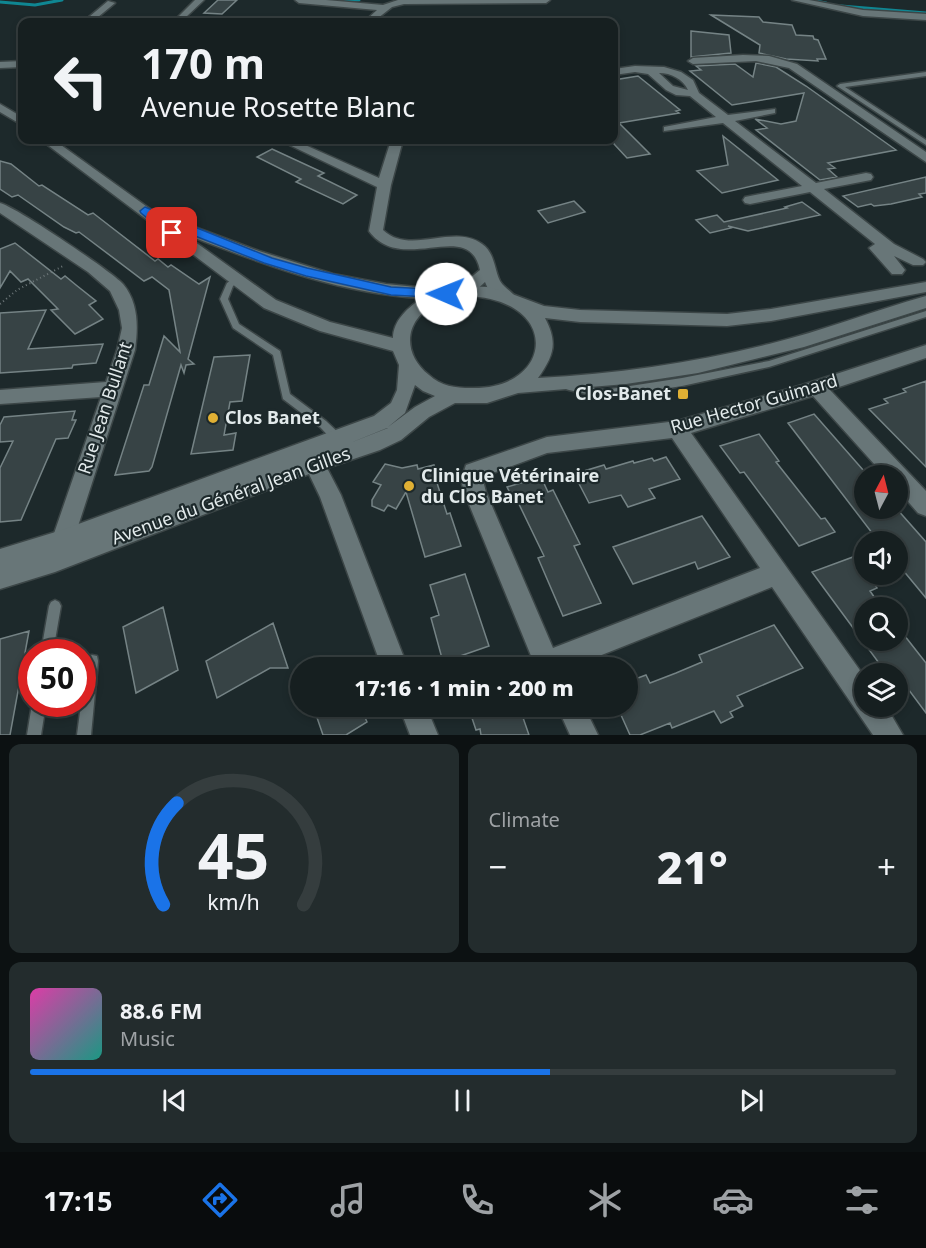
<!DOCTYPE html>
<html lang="en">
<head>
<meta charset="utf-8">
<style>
  body { margin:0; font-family:"Noto Sans",sans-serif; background:#232c2d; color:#f1f3f6; height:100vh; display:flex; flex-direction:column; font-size:22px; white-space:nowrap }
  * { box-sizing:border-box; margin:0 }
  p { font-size:20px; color:#9ea2a5 }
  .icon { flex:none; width:33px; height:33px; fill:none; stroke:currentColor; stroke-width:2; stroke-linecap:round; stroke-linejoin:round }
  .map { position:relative; height:735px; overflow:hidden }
  .sheet { display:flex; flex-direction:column; gap:9px; padding:9px; background:#0c1112; flex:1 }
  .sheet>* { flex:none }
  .hud { position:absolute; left:18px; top:18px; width:600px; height:126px; border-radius:12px; box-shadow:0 3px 9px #0003,0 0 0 2px #353d3e; background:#161f20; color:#f1f3f6; overflow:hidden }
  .needle { width:39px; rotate:7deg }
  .controls { position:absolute; left:854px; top:465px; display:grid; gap:12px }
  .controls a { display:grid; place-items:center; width:54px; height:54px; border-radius:50%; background:#161f20; box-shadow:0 3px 9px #0003,0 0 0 2px #353d3e; font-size:30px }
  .speed { position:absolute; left:18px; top:639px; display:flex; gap:12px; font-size:30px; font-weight:700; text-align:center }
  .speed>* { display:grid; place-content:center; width:78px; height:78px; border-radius:50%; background:#161f20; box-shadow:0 3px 9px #0003,0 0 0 2px #353d3e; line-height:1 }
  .speed .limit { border:9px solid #d22; background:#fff; color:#111 }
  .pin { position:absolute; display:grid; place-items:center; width:51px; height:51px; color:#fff; margin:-26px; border-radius:12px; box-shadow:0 3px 9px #0006 }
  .me { position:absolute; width:66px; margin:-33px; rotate:271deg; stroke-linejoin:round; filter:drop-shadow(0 0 4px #0008) }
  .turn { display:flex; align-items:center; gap:21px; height:126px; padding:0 24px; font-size:27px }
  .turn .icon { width:78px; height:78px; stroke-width:2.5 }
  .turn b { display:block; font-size:42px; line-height:51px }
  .big { font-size:45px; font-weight:800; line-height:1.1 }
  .sheet .widget { flex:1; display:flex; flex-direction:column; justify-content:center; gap:9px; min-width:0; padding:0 21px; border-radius:12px; background:#232c2d }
  .sheet .dial { align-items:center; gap:0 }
  .dial svg { height:156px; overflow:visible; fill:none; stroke:#353d3e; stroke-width:7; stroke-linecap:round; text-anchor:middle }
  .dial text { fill:#f1f3f6; stroke:none }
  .song { display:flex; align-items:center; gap:18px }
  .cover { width:72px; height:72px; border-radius:9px; background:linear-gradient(135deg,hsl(320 70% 55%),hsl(170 70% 35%)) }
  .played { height:6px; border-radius:3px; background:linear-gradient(90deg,#1a73e8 60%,#353d3e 60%) }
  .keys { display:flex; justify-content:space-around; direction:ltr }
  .heat { display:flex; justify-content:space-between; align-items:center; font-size:33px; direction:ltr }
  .sheet .tiles { flex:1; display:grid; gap:9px; grid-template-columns:1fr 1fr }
  .widget:last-child { grid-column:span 2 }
  .trip { position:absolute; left:290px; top:657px; width:348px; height:60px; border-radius:30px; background:#161f20; box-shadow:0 3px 9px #0003,0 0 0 2px #353d3e; font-weight:800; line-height:60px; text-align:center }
  .dock { display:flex; height:96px; justify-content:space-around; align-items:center; background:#090c0d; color:#9ea2a5 }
  .dock .icon { width:42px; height:42px }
  .dock .selected { color:#1a73e8 }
  .dock b { font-size:27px; color:#f1f3f6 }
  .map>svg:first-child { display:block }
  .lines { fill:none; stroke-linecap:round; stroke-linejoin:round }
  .stream { stroke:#0f8692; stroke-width:3 }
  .building { fill:#374345; stroke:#758385; stroke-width:1.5 }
  .lane-casing { stroke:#3c4647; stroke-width:3 }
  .street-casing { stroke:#3c4647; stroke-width:3 }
  .secondary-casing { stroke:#3c4647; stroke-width:3 }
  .path { stroke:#6d7779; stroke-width:2; stroke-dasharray:1 3; stroke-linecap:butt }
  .lane { fill:#687678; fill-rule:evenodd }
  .street { fill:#687678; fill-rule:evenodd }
  .secondary { fill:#687678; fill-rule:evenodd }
  .route { fill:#1a73e8; stroke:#114b97; stroke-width:1.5 }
  .poi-dot { fill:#e0b034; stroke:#1d292b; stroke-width:2 }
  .labels { text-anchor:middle; stroke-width:4.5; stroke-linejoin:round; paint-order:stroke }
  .poi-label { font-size:18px; font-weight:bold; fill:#e2eaeb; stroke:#1d292b; text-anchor:start }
  .street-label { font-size:18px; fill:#e2eaeb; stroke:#1d292b }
</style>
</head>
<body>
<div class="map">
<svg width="926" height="735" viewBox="0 0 926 735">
  <rect width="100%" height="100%" fill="#1d292b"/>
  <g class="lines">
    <path class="stream" d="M810,0L826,3
      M331,1L359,0
      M0,2L35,5L62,0
      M841,6L926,13"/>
  </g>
  <path class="building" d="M218,0H237L222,14L204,13Z
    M711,15L759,17L763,22L792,25L796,35L813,36L814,39L818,40L826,59H817L818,61L786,59L759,53L760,45Z
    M691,31L729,35L731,53L691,57Z
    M756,63L776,67L806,86L896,150L828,163L835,168L828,169L837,177L820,180L756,130L767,128L755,119L781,124L796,121L804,93L732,105L690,71L701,70L696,66L735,64L753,77Z
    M638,76L680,110L676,111L679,113L619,123L650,154L627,158L614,144V80Z
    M723,136L778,180L722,193L697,171L728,165Z
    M272,149L324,173L318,176L357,195L343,204L296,182L301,179L257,157Z
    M0,161L11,164L39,186L42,185L88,215L93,213L155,261L158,259L168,267L171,265L199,284L210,277L188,359L194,364L186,365L184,373L181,365L152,467L149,471L115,475L144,385H149L164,336L180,352L169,290L152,277L144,281L79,232L76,233L64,227L18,195L12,197L0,189Z
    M926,177V193L919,194L922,197L891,204L874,206L871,204L858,207L843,196Z
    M574,201L585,212L548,223L538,211Z
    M802,202L820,215L748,231L728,226L731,228L710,233L696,220L717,215L724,222L787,208L785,207Z
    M15,243L61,279L65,276L76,285L96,301L89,305L103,319L75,334L51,310L58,309L28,279L21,282L10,271L0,288V249Z
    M46,310L28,349L103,344L96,363L73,365L72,368L0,373V313Z
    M250,355L242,401L230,402L224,435L236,433L233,450L191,454L214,357Z
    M926,381V467L869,409L888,403L884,399L906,392L903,389Z
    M75,411L72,420H76L68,438L56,439L21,520L0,522V468L13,441L0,442V425L4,417Z
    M814,414L864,471V508H896L926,542V598L897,563V542H879L788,423Z
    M759,434L779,461L776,462L821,519L825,518L835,532L799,546L744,472L740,473L720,446Z
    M666,457L680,479L649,489L655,498L628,507L621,495L589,503L574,474L604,465L606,469L633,461L634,463L652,458L654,461Z
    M385,464L402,468L417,465L418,469L434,465L440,482L437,483L447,514L450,513L461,546L425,557L406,492L396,509L388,505L384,511L372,506V500L381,485L373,482Z
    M541,477L548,492L553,490L580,544L574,546L601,603L563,616L538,558L544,556L516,498L513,499L507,487Z
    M702,516L730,557L698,569L695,562L633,584L613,547Z
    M853,557L864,571V574H867L877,588L870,591L882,608H864V640H897V626L926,663V713L897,674H887L812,572Z
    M465,574L489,646L443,662L431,618L439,615L430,585Z
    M163,607L178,670L136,693L123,627Z
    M273,623L288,668H270L217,698L206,661Z
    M774,625L803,668L737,696L743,706L730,712L733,717L721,723L714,711L672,728L670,723L640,735H630L617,706H627V682L646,675L650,683L676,673L702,662L699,655Z
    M29,631L10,735H0V639Z
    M313,706H360L367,722L346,735H323Z
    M468,706H519L529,735H481L480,729L476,730Z"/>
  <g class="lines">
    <defs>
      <path id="lane" d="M926,72V76L845,87L926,140V145L837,86L840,84Z
        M236,277L240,280L233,286L228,299L239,324L280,351L290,394L326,421L343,437L344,440L343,443L339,444L335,443L320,427L283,399L273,355L233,328L220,299L227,283Z
        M926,311V317L769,367L682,386L604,398L569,390L566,389L564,386L566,383L569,382L604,390L682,378L769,361Z
        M55,600L59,602L61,606L53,652H41L49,606L51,602Z
        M92,655L97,656L98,661L91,735H77L81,704H82C82,688 82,671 87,656Z
        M32,704H46L41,735H27Z"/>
      <path id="street" d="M195,0H204L186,17L187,22H181L178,17Z
        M295,0H326L383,5L398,0H550L546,3L404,4L392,7L373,22H364L377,10L299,3Z
        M792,0H809L863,10L926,14V20L863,16Z
        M108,1L115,3L92,22H83Z
        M743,55L769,56L797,64L926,152V162L789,68L756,61L693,64L688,61L693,58Z
        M22,61V67L0,68V62Z
        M635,66L664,67L681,72L693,80L699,93L728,115L775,109V113L735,121L816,183L866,173L871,174L873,177L871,180L824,189L894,244L923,259L926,262L923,265H913L894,256L905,270L902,274H892L869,248L875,244L810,192L750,204L745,203L743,200L745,197L802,186L723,123L664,131V127L716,117L690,96L676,95L666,90L648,74L635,72L614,75V69ZM659,73C671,73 683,79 688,90L673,86Z
        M279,140H294L379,178L391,140H403L391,185L383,230C410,256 453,223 482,244C495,253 494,269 500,281C504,288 512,291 516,298L514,302H502L489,291L485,282L471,295H459L457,291L459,287L480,270C469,217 402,276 369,231L377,187Z
        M0,203C16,207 111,271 123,284C139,303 138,328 135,350L70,551L67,559L59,562L51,559L48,551L101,397L0,404V390L106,382L117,350L122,328L119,310L110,291L88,272L0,213Z
        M926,345V358L830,390L926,491V516L918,513L897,489V476H885L813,396L691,433L864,676V706H886L903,735H873L772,587L569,668H536L464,492L461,480L466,465L547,437L677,421L802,385ZM672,438L760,568L553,648L486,492L482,477L547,453Z
        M557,706H584L598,735H570Z"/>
      <path id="secondary" d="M0,104L22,117V125L0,112Z
        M41,140H54L164,219H173L259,251L333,274L386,284L447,290L465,286L487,287L507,292L544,306L580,310L727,314L771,309L926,282V292L771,321L727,326L580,322L545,318C558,343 554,355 538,378C616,374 693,363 769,344C822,331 873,311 926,296V308L804,347L698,373L626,384L518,393L487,403H455L429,417L401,440L380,450L327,468L341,495L408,668H382L320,497L309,474L55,572L0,589V549L62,530L374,416L391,403L397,390L399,365L393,351L320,331L264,308ZM184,234C261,263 339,294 422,298C409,307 393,320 393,338L330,322L276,300ZM465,296C562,298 555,390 471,388C455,388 441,386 429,375C401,353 404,318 438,303C447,300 456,299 465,296ZM415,385L423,391L435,396L415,407L388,427L405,413ZM387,428L350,443L388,428Z
        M399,706H426L438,735H410Z"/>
    </defs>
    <use href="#lane" class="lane-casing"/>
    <use href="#street" class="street-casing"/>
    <use href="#secondary" class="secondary-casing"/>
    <path class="path" d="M0,304L17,290L63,266"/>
    <use href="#lane" class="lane"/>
    <use href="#street" class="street"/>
    <use href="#secondary" class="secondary"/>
  </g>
  <path class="route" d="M145,207L272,258L307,268L391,287L446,290L452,294L446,298L391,295L306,276L264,263L172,227L178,233L172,237L169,236L141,213L140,211Z"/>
  <g class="poi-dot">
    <rect x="677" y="388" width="12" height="12" rx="3"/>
    <circle cx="213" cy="418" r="6"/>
    <circle cx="409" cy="486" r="6"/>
  </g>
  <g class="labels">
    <g class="poi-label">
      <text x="671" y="400" text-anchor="end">Clos-Banet</text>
      <text x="225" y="424">Clos Banet</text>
      <text x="421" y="482">Clinique Vétérinaire<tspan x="421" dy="21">du Clos Banet</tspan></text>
    </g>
    <g class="street-label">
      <text transform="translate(754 404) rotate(-16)" y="6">Rue Hector Guimard</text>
      <text transform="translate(105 408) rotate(-72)" y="6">Rue Jean Bullant</text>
      <text transform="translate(231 496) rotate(-20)" y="6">Avenue du Général Jean Gilles</text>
    </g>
  </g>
</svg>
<div class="controls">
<a><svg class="needle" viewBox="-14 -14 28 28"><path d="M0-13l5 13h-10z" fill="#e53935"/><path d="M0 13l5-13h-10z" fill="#9ea2a5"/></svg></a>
<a><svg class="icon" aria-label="sound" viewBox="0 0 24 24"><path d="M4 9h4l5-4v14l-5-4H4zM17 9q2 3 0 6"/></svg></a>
<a><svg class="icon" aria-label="search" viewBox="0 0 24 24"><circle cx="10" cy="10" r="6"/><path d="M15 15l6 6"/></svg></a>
<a><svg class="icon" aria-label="layers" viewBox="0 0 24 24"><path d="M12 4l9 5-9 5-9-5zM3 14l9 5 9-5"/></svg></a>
</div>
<div class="speed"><div class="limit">50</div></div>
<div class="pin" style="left:172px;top:233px;background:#d93025"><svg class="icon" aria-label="arrive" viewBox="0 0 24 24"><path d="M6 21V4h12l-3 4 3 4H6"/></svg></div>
<svg class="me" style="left:446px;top:294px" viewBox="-20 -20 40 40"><circle r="19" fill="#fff"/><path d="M0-13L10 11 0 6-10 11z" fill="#1a73e8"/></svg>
<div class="trip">17:16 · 1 min · 200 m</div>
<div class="hud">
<div class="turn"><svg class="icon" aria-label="left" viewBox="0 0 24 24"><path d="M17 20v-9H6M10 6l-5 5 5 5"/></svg><div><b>170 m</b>Avenue Rosette Blanc</div></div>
</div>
</div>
<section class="sheet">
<div class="tiles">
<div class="widget dial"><svg viewBox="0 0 100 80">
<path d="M14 69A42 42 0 1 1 86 69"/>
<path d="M14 69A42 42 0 0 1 21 17" stroke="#1a73e8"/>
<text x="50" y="56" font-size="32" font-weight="700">45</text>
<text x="50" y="72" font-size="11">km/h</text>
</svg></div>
<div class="widget"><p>Climate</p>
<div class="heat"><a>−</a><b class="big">21°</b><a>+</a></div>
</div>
<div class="widget">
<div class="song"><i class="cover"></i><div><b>88.6 FM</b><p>Music</p></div></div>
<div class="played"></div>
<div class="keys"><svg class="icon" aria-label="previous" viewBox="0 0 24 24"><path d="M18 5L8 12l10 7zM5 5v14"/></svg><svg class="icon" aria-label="pause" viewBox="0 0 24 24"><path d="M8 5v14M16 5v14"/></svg><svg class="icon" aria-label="next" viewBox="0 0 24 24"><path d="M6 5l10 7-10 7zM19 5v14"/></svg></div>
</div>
</div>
</section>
<nav class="dock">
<b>17:15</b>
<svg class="icon selected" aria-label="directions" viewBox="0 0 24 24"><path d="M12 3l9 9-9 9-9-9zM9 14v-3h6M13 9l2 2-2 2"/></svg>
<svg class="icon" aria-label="music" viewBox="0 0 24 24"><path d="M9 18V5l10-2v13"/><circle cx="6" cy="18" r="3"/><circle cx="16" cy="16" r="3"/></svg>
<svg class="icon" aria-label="phone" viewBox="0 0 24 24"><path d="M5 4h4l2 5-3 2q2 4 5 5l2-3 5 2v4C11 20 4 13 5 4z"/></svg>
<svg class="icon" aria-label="climate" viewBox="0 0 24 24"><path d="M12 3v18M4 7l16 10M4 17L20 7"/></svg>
<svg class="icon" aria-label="car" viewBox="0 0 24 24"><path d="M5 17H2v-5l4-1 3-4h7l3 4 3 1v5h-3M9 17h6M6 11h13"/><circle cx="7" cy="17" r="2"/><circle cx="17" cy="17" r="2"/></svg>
<svg class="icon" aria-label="filters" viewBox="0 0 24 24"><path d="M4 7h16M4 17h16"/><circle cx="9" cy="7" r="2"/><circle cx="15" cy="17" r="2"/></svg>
</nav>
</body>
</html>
